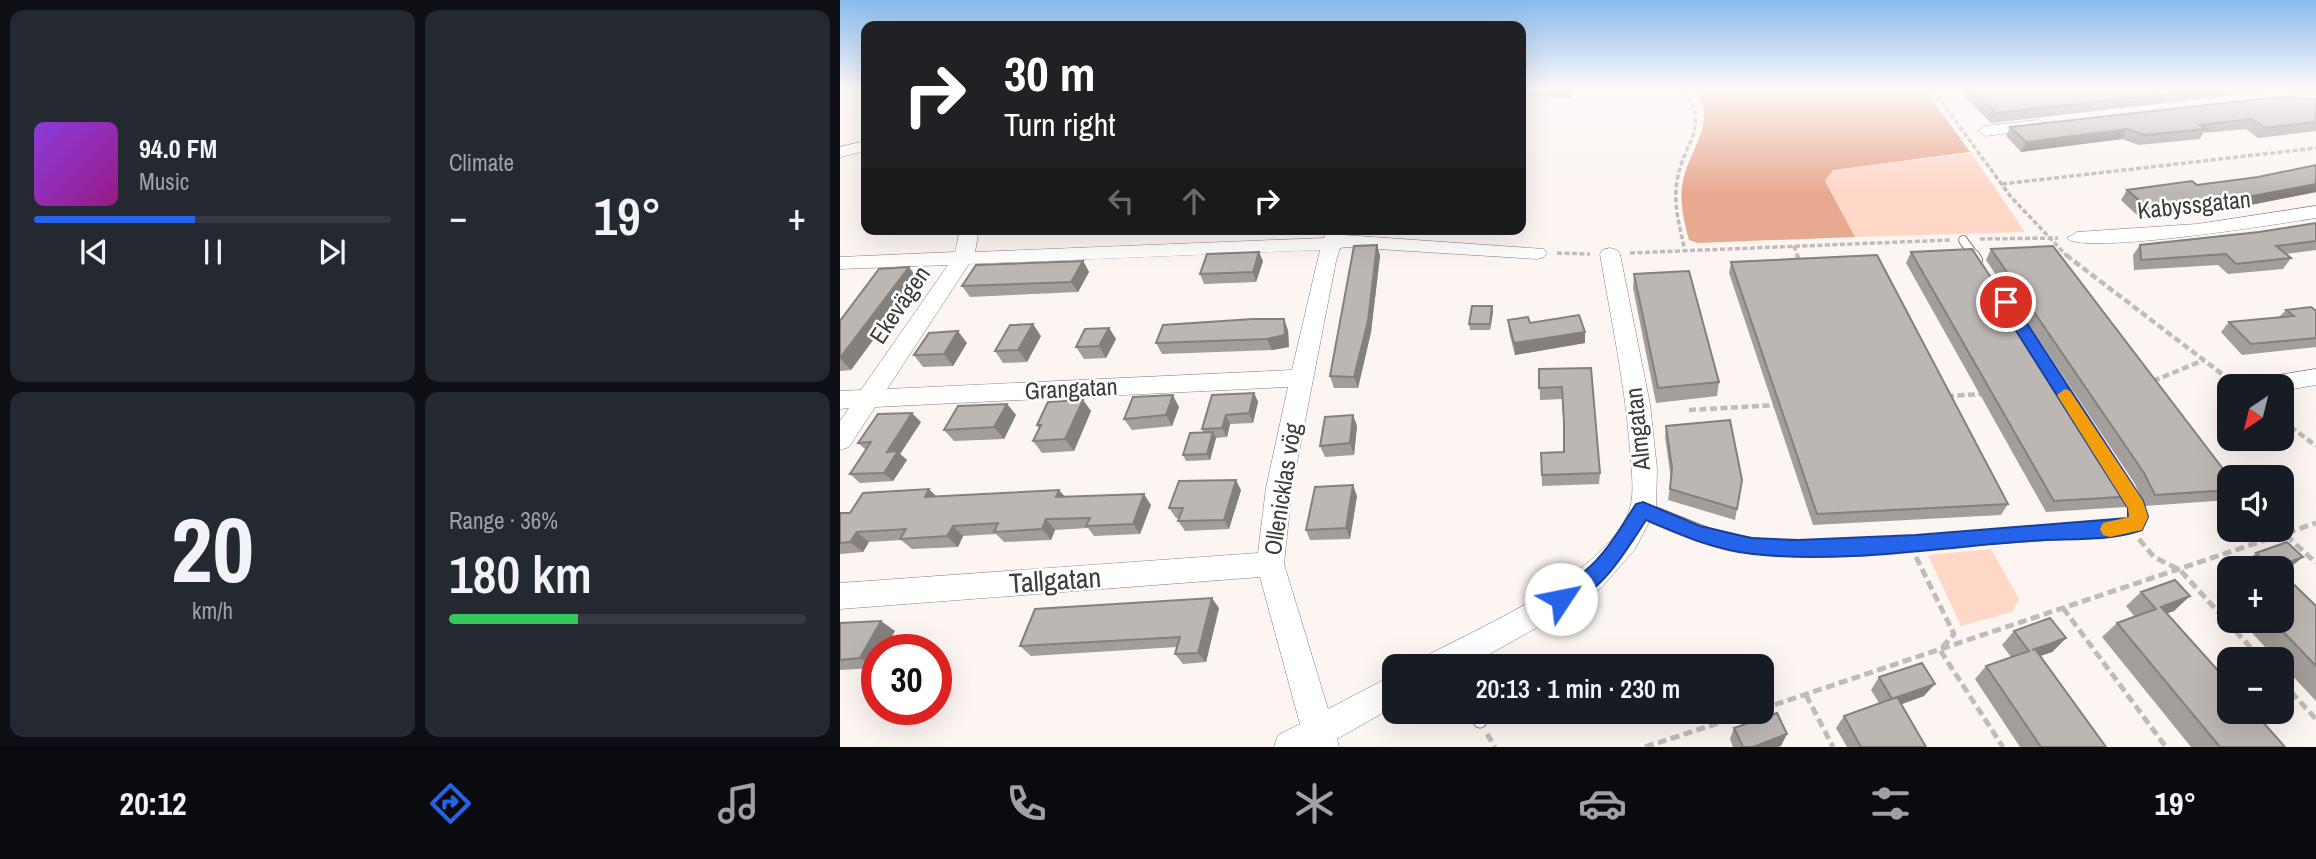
<!DOCTYPE html>
<html lang="en">
<head>
<meta charset="utf-8">
<style>
  body { margin:0; font-family:"Archivo Narrow",sans-serif; background:#242831; color:#f1f3f6; height:100vh; display:flex; flex-direction:column; font-size:26px; white-space:nowrap }
  * { box-sizing:border-box; margin:0 }
  p { font-size:23px; color:#9ea1a6 }
  .icon { flex:none; width:38px; height:38px; fill:none; stroke:currentColor; stroke-width:2; stroke-linecap:round; stroke-linejoin:round }
  .map { position:relative; flex:1; overflow:hidden }
  .side { display:flex; flex-direction:column; gap:10px; padding:10px; background:#0d0f14; width:840px }
  .side>* { flex:none }
  .hud { position:absolute; left:21px; top:21px; width:665px; height:214px; border-radius:14px; box-shadow:0 7px 28px #0002; background:#202124; color:#fff; overflow:hidden }
  .needle { width:46px; rotate:215deg }
  .buttons { position:absolute; left:1377px; top:374px; display:grid; gap:14px }
  .buttons a { display:grid; place-items:center; width:77px; height:77px; border-radius:14px; background:#171b24; box-shadow:0 7px 28px #0002; font-size:35px }
  .speed { position:absolute; left:21px; top:634px; display:flex; gap:14px; font-size:35px; font-weight:700; text-align:center }
  .speed>* { display:grid; place-content:center; width:91px; height:91px; border-radius:50%; background:#171b24; box-shadow:0 7px 28px #0002; line-height:1 }
  .speed .limit { border:10px solid #d22; background:#fff; color:#111 }
  .pin { position:absolute; display:grid; place-items:center; width:60px; height:60px; color:#fff; margin:-30px; border:4px solid #fff; border-radius:50%; box-shadow:0 2px 7px #0007 }
  .me { position:absolute; width:77px; margin:-38px; rotate:56deg; stroke-linejoin:round; filter:drop-shadow(0 0 5px #0008) }
  .turn { display:flex; align-items:center; gap:24px; height:147px; padding:0 28px; font-size:32px }
  .turn .icon { width:91px; height:91px; stroke-width:2.5 }
  .turn b { display:block; font-size:49px; line-height:60px }
  .lanes { display:flex; align-items:center; height:66px; padding:0 28px; background:#0003; justify-content:center; gap:35px; direction:ltr }
  .lanes .off { opacity:.35 }
  .big { font-size:52px; font-weight:600; line-height:1.1 }
  .side .widget { flex:1; display:flex; flex-direction:column; justify-content:center; gap:10px; min-width:0; padding:0 24px; border-radius:14px; background:#242831 }
  .side .dial { align-items:center; gap:0 }
  .dial b { font-size:91px; line-height:1 }
  .song { display:flex; align-items:center; gap:21px }
  .cover { width:84px; height:84px; border-radius:10px; background:linear-gradient(135deg,hsl(270 70% 55%),hsl(310 70% 35%)) }
  .played { height:7px; border-radius:4px; background:linear-gradient(90deg,#2563eb 45%,#363941 45%) }
  .keys { display:flex; justify-content:space-around; direction:ltr }
  .heat { display:flex; justify-content:space-between; align-items:center; font-size:38px; direction:ltr }
  .charge { height:10px; border-radius:5px; background:linear-gradient(90deg,#34c759 36%,#363941 0) }
  .side .tiles { flex:1; display:grid; gap:10px; grid-template-columns:repeat(2,1fr) }
  .trip { position:absolute; left:542px; top:654px; width:392px; height:70px; border-radius:14px; background:#171b24; box-shadow:0 7px 28px #0002; font-weight:600; line-height:70px; text-align:center }
  .menu { display:flex; height:112px; justify-content:space-around; align-items:center; background:#090b0e; color:#9ea1a6 }
  .menu .icon { width:49px; height:49px }
  .menu .current { color:#2563eb }
  .menu b { font-size:32px; color:#f1f3f6 }
  main { display:flex; flex:1; min-height:0 }
  .map>svg:first-child { display:block }
  .green { fill:#fed7c7 }
  .forest { fill:#e7a990 }
  .lines { fill:none; stroke-linecap:round; stroke-linejoin:round }
  .service-far2-casing { stroke:#857f7d; stroke-width:10 }
  .service-far1-casing { stroke:#857f7d; stroke-width:12 }
  .service-casing { stroke:#857f7d; stroke-width:15 }
  .minor-casing { stroke:#857f7d; stroke-width:1 }
  .path-far2 { stroke:#c2bcb9; stroke-width:3.5; stroke-dasharray:5 2.5; stroke-linecap:butt }
  .path-far1 { stroke:#c2bcb9; stroke-width:4.5; stroke-dasharray:7 3.5; stroke-linecap:butt }
  .path { stroke:#c2bcb9; stroke-width:5; stroke-dasharray:9 4.5; stroke-linecap:butt }
  .service-far2 { stroke:#fff; stroke-width:8 }
  .service-far1 { stroke:#fff; stroke-width:10 }
  .service { stroke:#fff; stroke-width:13 }
  .minor { fill:#fff; fill-rule:evenodd }
  .wall { fill:#a39d9b }
  .shaded-wall { fill:#84807e }
  .building { fill:#bdb7b4; stroke:#84807e; stroke-width:2 }
  .route { fill:#2563eb; stroke:#184099; stroke-width:2 }
  .slow { fill:#f59e0b }
  .labels { text-anchor:middle; stroke-width:5; stroke-linejoin:round; paint-order:stroke }
  .street-label { font-size:24px; fill:#3f3c3b; stroke:#fff }
  .near-street-label { font-size:28px; fill:#3f3c3b; stroke:#fff }
</style>
</head>
<body>
<main>
<section class="side">
<div class="tiles">
<div class="widget">
<div class="song"><i class="cover"></i><div><b>94.0 FM</b><p>Music</p></div></div>
<div class="played"></div>
<div class="keys"><svg class="icon" aria-label="previous" viewBox="0 0 24 24"><path d="M18 5L8 12l10 7zM5 5v14"/></svg><svg class="icon" aria-label="pause" viewBox="0 0 24 24"><path d="M8 5v14M16 5v14"/></svg><svg class="icon" aria-label="next" viewBox="0 0 24 24"><path d="M6 5l10 7-10 7zM19 5v14"/></svg></div>
</div>
<div class="widget"><p>Climate</p>
<div class="heat"><a>−</a><b class="big">19°</b><a>+</a></div>
</div>
<div class="widget dial"><b>20</b><p>km/h</p></div>
<div class="widget"><p>Range · 36%</p><b class="big">180 km</b><div class="charge"></div></div>
</div>
</section>
<div class="map">
<svg width="1476" height="747" viewBox="0 0 1476 747">
  <rect width="100%" height="100%" fill="#fcf5f2"/>
  <path class="green" d="M1131,153L1185,232L1015,237L985,181L993,170Z
    M1151,549L1179,599L1172,612L1121,626L1088,555Z"/>
  <path class="forest" d="M854,90H1085L1130,152L993,170L985,181L1015,237L858,243L849,240C844,221 839,201 843,181C848,152 880,118 854,90Z"/>
  <g class="lines">
    <defs>
      <path id="service-far2" d="M1123,240L1135,257"/>
      <path id="service-far1" d="M1134,255L1137,260"/>
      <path id="service" d="M803,509L881,540L937,548L1054,544L1283,528L1295,524C1300,510 1293,500 1285,488
        M635,712L640,721"/>
      <path id="minor" d="M1198,120L1204,122L1206,125L1204,128L1146,136L1138,131L1146,126Z
        M26,141V151L0,157V147Z
        M1476,206V218C1444,223 1241,256 1227,238L1237,232L1357,224Z
        M120,229H139L135,252L484,238L488,229H504V235L704,249L707,253L704,257L697,259L506,247L500,248L496,261L452,488L444,564L488,709L555,674V706L497,739L499,747H434L438,735L460,724L420,577L0,609V583L418,553L426,488L448,387L35,407L9,447L0,450V421L9,408L0,409V391L21,390L108,265L0,269V257L115,252ZM480,250L452,370L47,389L129,264Z
        M770,248L777,250L780,254L810,404L817,469L816,509L795,549L761,588L731,608L627,667H582L586,656C642,626 770,572 790,508C795,491 791,467 790,449C785,384 771,319 760,254L763,250Z
        M1476,369V385L1442,391V387H1419L1417,384L1421,378Z"/>
    </defs>
    <use href="#service-far2" class="service-far2-casing"/>
    <use href="#service-far1" class="service-far1-casing"/>
    <use href="#service" class="service-casing"/>
    <use href="#minor" class="minor-casing"/>
    <path class="path-far2" d="M845,90C870,129 843,143 837,181C833,205 840,228 845,251
      M1093,90L1171,197L1228,257
      M1162,184L1476,148
      M1140,239L1218,238
      M954,246L958,257
      M717,253L750,254
      M790,253L1110,240"/>
    <path class="path-far1" d="M957,255L959,261
      M1226,255L1399,387
      M1313,381L1364,360
      M1107,396L1144,394
      M849,410L937,405
      M1442,420L1476,446"/>
    <path class="path" d="M1446,535L1476,563
      M1299,539L1314,557L1340,570L1422,660
      M1076,557L1114,634L1100,650L1163,747
      M1223,608L1326,747
      M1442,682L1476,719
      M966,695L993,747
      M922,709L1476,523
      M647,734L655,747
      M805,747L912,712"/>
    <use href="#service-far2" class="service-far2"/>
    <use href="#service-far1" class="service-far1"/>
    <use href="#service" class="service"/>
    <use href="#minor" class="minor"/>
  </g>
  <path class="wall" d="M681,90H733L731,99L681,95Z
    M1124,90H1476V93L1432,91L1151,123L1123,95Z
    M1476,99V131L1418,138L1406,129L1363,133L1360,139L1299,145L1282,139L1181,152L1166,136L1170,127Z
    M1476,165V192L1400,207L1300,218L1281,200L1287,190L1357,185L1418,177Z
    M1476,223V250L1446,254L1451,258L1443,269L1388,274L1378,265L1294,270L1293,255L1300,245L1419,232Z
    M537,245L540,256L531,332L518,388H494L490,376Z
    M1151,249L1390,478V499L1388,500L1305,506L1295,484L1146,260Z
    M1071,252L1296,496L1286,507L1206,512L1066,263Z
    M243,261L249,272L238,292L130,297L122,286Z
    M423,261L416,282L364,284L360,274Z
    M891,262L1168,504L1161,515L973,525L889,273Z
    M69,267L78,279L11,370L0,371V321L15,302Z
    M794,274L879,382L877,396L816,403L793,288Z
    M1446,310L1476,311V347L1402,355L1381,332L1389,322L1439,317Z
    M653,312L650,330H630L629,324Z
    M668,320L745,332V343L675,355L669,332Z
    M269,328L276,339L266,358L244,359L236,347Z
    M448,330L449,347L432,350L322,354L316,343Z
    M201,336L187,362L163,363L155,351Z
    M127,343L113,366L83,367L74,355Z
    M751,368L760,473L759,484L702,486L701,453L724,452V434L722,399L700,400L699,369Z
    M414,393L418,402L413,423L390,424L387,437L376,438L370,460L346,461L343,455L364,433L362,429Z
    M243,400L251,411L234,451L202,453L193,441L199,429L197,425Z
    M167,404L176,415L164,439L114,441L104,430Z
    M339,407L332,426L292,430L284,419Z
    M513,415L517,426L514,455L485,457L480,446Z
    M81,422L60,454L67,460L53,481L20,483L10,474L26,450L18,443Z
    M826,426L897,509L895,520L828,500L831,479L825,437Z
    M401,490L389,529L345,531L338,521L339,518H336L329,508Z
    M96,496L226,497L311,505L300,534L254,536L248,528L215,530L211,540L164,542L156,534L123,536L118,547L72,549L61,540L29,542L23,552L0,554V513H10Z
    M517,496L510,539L470,540L466,530Z
    M1447,542L1463,557L1444,572H1442V569H1400L1398,568L1416,553Z
    M1390,585V609L1377,595Z
    M1301,592L1334,611L1327,613L1445,747H1351L1262,637L1277,623L1294,616L1286,606Z
    M1476,606V701L1442,665V660H1437L1401,621H1442Z
    M379,608L366,662L343,664L335,654L337,647L191,656L180,646Z
    M0,623L55,631L45,649H37L35,668L0,670Z
    M1174,631L1226,638L1212,652L1200,656L1266,747H1180L1135,679L1146,666L1171,657L1162,645Z
    M1039,677L1084,696L1061,704L1086,747H1007L996,728L1004,716L1039,703L1031,690Z
    M894,728L941,746L937,747H893L890,739Z"/>
  <path class="shaded-wall" d="M1287,129L1282,139L1181,152L1186,142Z
    M1476,184V192L1400,207L1408,197Z
    M537,245L540,256L531,332L518,388L514,377Z
    M419,252L423,261L416,282L413,272Z
    M243,261L249,272L238,292L231,282Z
    M69,267L78,279L11,370L0,358Z
    M652,306L653,312L650,330V324Z
    M444,319L448,330L449,347L432,350L427,339Z
    M193,324L201,336L187,362L178,350Z
    M269,328L276,339L266,358L259,346Z
    M118,331L127,343L113,366L104,354Z
    M745,332V343L675,355L674,343Z
    M414,393L418,402L413,423L409,413Z
    M333,395L339,407L332,426L326,415Z
    M243,400L251,411L234,451L225,439Z
    M167,404L176,415L164,439L154,427Z
    M72,413L81,422L60,454L67,460L53,481L44,473L47,452Z
    M386,415L390,424L387,437L382,428Z
    M513,415L517,426L514,455L510,443Z
    M373,432L376,438L370,460L367,454Z
    M396,480L401,490L389,529L384,520Z
    M513,485L517,496L510,539L506,528Z
    M89,489L100,500L85,497Z
    M219,490L228,500L216,497Z
    M304,494L311,505L300,534L293,524Z
    M206,519L215,530L211,540L202,529Z
    M113,526L123,536L118,547L107,536Z
    M17,532L29,542L23,552L10,542Z
    M1463,557L1444,572H1442V569H1433L1436,567Z
    M1350,596L1334,611L1305,621L1321,607Z
    M372,598L379,608L366,662L358,653Z
    M41,621L55,631L45,649H37V664L35,668L20,658Z
    M1226,638L1212,652L1179,663L1192,650Z
    M1095,684L1084,696L1043,711L1052,699Z
    M947,734L941,746L937,747H912Z"/>
  <path class="building" d="M1131,90H1367L1156,113Z
    M1439,97L1476,99V122L1425,128L1412,119L1360,125L1366,129L1305,135L1287,129L1186,142L1170,127Z
    M1476,165V184L1408,197L1307,207L1287,190L1352,181L1357,185L1418,177Z
    M1476,223V241L1436,246L1451,258L1396,264L1386,254L1301,260L1300,245L1419,232Z
    M537,245L528,321L514,377L490,376L514,246Z
    M1213,246L1390,478V490L1315,495L1304,473L1151,249Z
    M1132,249L1296,496L1214,501L1071,252Z
    M419,252L413,272L360,274L367,254Z
    M1037,255L1168,504L977,514L891,262Z
    M243,261L231,282L122,286L136,265Z
    M69,267L0,358V321L39,269Z
    M849,271L879,382L818,388L794,274Z
    M632,306H652L650,324H629Z
    M1471,307L1476,311V338L1411,344L1389,322L1454,316L1446,310Z
    M739,315L745,332L674,343L668,320L688,317L690,323Z
    M413,319H444L445,335L427,339L316,343L323,325Z
    M193,324L178,350L155,351L170,325Z
    M269,328L259,346L236,347L245,329Z
    M118,331L104,354L74,355L89,333Z
    M751,368L760,473L702,475L701,453L724,452V423L722,387L699,388V369Z
    M414,393L409,413L386,415L382,428L362,429L372,395Z
    M333,395L326,415L284,419L293,397Z
    M243,400L225,439L193,441L201,425H197L208,402Z
    M167,404L154,427L104,430L118,406Z
    M72,413L47,452L58,451L44,473L10,474L31,442L18,443L38,414Z
    M513,415L510,443L480,446L485,417Z
    M890,420L902,480L897,509L830,489L832,468L826,426Z
    M373,432L367,454L343,455L350,433Z
    M396,480L384,520L338,521L343,508H329L339,481Z
    M513,485L506,528L466,530L475,487Z
    M89,489L85,497L219,490L216,497L304,494L293,524L246,526L250,518L206,519L202,529L154,532L158,523L113,526L107,536L60,539L66,529L17,532L10,542L0,543V513H10L23,493Z
    M1447,542L1463,557L1436,567L1438,569H1429L1431,568L1416,553Z
    M1442,573L1476,606V666L1433,621H1442Z
    M1335,580L1350,596L1321,607L1390,684V712H1414L1445,747H1380L1277,623L1316,609L1301,592Z
    M372,598L358,653L335,654L340,637L180,646L195,609Z
    M1210,618L1226,638L1192,650L1195,649L1266,747H1201L1146,666L1189,651L1174,631Z
    M41,621L20,658L0,660V623Z
    M1082,663L1095,684L1052,699L1039,677Z
    M1057,697L1086,747H1021L1004,716Z
    M937,713L947,734L913,747H903L894,728Z"/>
  <linearGradient id="sky" x2="0" y2="1"><stop stop-color="#89baed"/><stop offset="0.46" stop-color="#fefaf9"/><stop offset="1" stop-color="#fefaf9" stop-opacity="0"/></linearGradient>
  <rect width="1476" height="194" fill="url(#sky)"/>
  <path class="route" d="M1166,297L1171,299L1303,501L1308,517L1302,530C1267,542 1227,538 1190,541C1102,547 1001,564 913,554C875,550 841,535 806,520C784,554 762,593 721,608L714,606L711,599C717,586 734,581 745,571C767,553 781,527 796,504L803,502L860,526L911,538L958,540L1076,535L1288,518V508L1158,302Z"/>
  <path class="slow" d="M1225,389L1230,391L1303,501L1308,517L1302,530L1270,537L1263,535L1260,529L1263,523L1289,517L1288,508L1217,395Z"/>
  <g class="labels">
    <g class="street-label">
      <text transform="translate(1354 205) rotate(-6)" y="8">Kabyssgatan</text>
      <text transform="translate(60 305) rotate(-56)" y="8">Ekevägen</text>
      <text transform="translate(231 389) rotate(-3)" y="8">Grangatan</text>
      <text transform="translate(798 429) rotate(-96)" y="8">Almgatan</text>
      <text transform="translate(443 489) rotate(-81)" y="8">Ollenicklas vög</text>
    </g>
    <g class="near-street-label">
      <text transform="translate(215 580) rotate(-4)" y="10">Tallgatan</text>
    </g>
  </g>
</svg>
<div class="buttons">
<a><svg class="needle" viewBox="-14 -14 28 28"><path d="M0-13l5 13h-10z" fill="#e53935"/><path d="M0 13l5-13h-10z" fill="#9ea1a6"/></svg></a>
<a><svg class="icon" aria-label="sound" viewBox="0 0 24 24"><path d="M4 9h4l5-4v14l-5-4H4zM17 9q2 3 0 6"/></svg></a>
<a>+</a>
<a>−</a>
</div>
<div class="speed"><div class="limit">30</div></div>
<div class="pin" style="left:1166px;top:302px;background:#d93025"><svg class="icon" aria-label="arrive" viewBox="0 0 24 24"><path d="M6 21V4h12l-3 4 3 4H6"/></svg></div>
<svg class="me" style="left:721px;top:599px" viewBox="-20 -20 40 40"><circle r="19" fill="#fff"/><path d="M0-13L10 11 0 6-10 11z" fill="#2563eb"/></svg>
<div class="trip">20:13 · 1 min · 230 m</div>
<div class="hud">
<div class="turn"><svg class="icon" aria-label="right" viewBox="0 0 24 24"><path d="M7 20v-9h11M14 6l5 5-5 5"/></svg><div><b>30 m</b>Turn right</div></div>
<div class="lanes"><svg class="icon off" aria-label="left" viewBox="0 0 24 24"><path d="M17 20v-9H6M10 6l-5 5 5 5"/></svg><svg class="icon off" aria-label="ahead" viewBox="0 0 24 24"><path d="M12 20V5M6 11l6-6 6 6"/></svg><svg class="icon" aria-label="right" viewBox="0 0 24 24"><path d="M7 20v-9h11M14 6l5 5-5 5"/></svg></div>
</div>
</div>
</main>
<nav class="menu">
<b>20:12</b>
<svg class="icon current" aria-label="directions" viewBox="0 0 24 24"><path d="M12 3l9 9-9 9-9-9zM9 14v-3h6M13 9l2 2-2 2"/></svg>
<svg class="icon" aria-label="music" viewBox="0 0 24 24"><path d="M9 18V5l10-2v13"/><circle cx="6" cy="18" r="3"/><circle cx="16" cy="16" r="3"/></svg>
<svg class="icon" aria-label="phone" viewBox="0 0 24 24"><path d="M5 4h4l2 5-3 2q2 4 5 5l2-3 5 2v4C11 20 4 13 5 4z"/></svg>
<svg class="icon" aria-label="climate" viewBox="0 0 24 24"><path d="M12 3v18M4 7l16 10M4 17L20 7"/></svg>
<svg class="icon" aria-label="car" viewBox="0 0 24 24"><path d="M5 17H2v-5l4-1 3-4h7l3 4 3 1v5h-3M9 17h6M6 11h13"/><circle cx="7" cy="17" r="2"/><circle cx="17" cy="17" r="2"/></svg>
<svg class="icon" aria-label="filters" viewBox="0 0 24 24"><path d="M4 7h16M4 17h16"/><circle cx="9" cy="7" r="2"/><circle cx="15" cy="17" r="2"/></svg>
<b>19°</b>
</nav>
</body>
</html>
